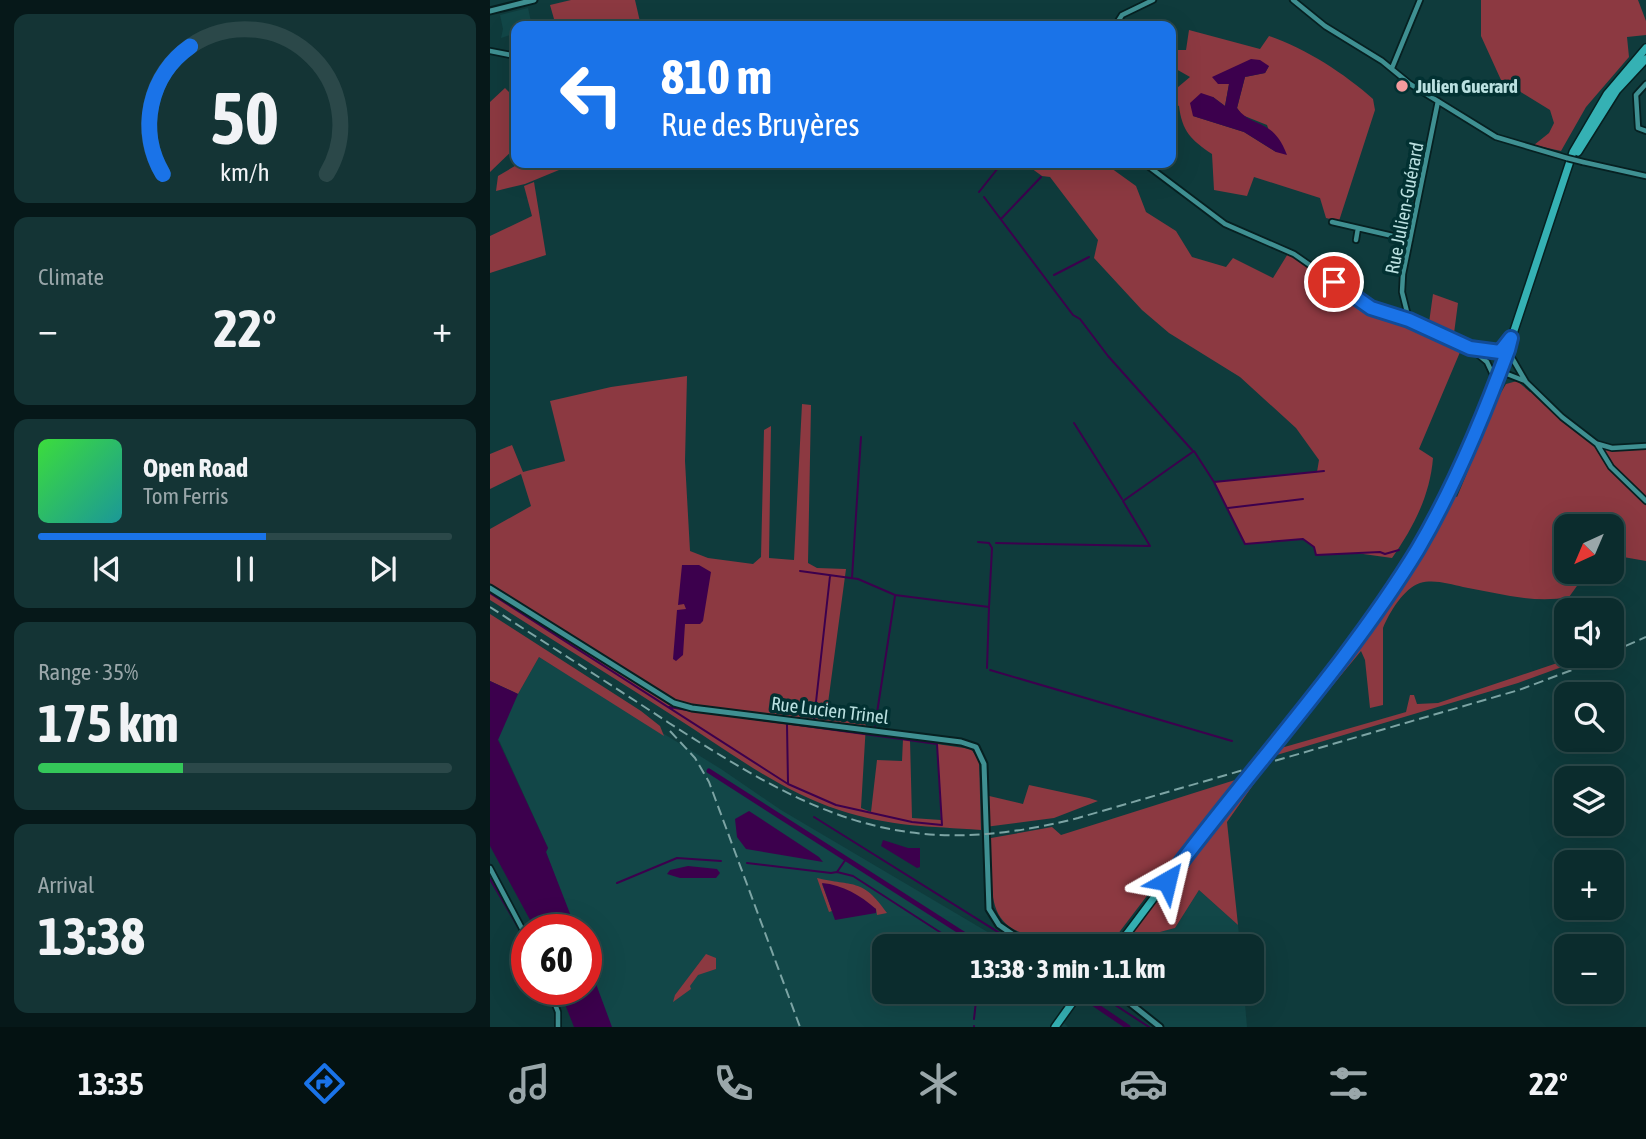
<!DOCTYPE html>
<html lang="en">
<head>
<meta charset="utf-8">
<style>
  body { margin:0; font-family:"Asap Condensed",sans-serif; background:#143435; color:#f1f3f6; height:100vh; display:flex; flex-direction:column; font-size:26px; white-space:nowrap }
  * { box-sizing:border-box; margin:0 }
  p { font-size:23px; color:#9aa7aa }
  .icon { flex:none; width:38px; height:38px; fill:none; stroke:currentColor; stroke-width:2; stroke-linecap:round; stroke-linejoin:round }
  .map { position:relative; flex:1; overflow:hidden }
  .sheet { display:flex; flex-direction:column; gap:14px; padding:14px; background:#061819; width:490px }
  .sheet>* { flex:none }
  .top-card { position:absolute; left:21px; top:21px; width:665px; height:147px; border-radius:14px; box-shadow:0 7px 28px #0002,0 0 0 2px #2b4849; background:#1a73e8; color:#fff; overflow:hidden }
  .needle { width:46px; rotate:224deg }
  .tools { position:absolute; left:1064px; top:514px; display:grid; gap:14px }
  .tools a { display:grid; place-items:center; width:70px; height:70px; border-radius:14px; background:#0b2c2d; box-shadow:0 7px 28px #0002,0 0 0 2px #2b4849; font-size:35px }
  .speed { position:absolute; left:21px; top:914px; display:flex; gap:14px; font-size:35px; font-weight:700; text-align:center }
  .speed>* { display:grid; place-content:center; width:91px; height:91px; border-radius:50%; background:#0b2c2d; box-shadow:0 7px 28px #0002,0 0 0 2px #2b4849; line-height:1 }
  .speed .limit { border:10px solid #d22; background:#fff; color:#111 }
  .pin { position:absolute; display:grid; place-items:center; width:60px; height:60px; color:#fff; margin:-30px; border:4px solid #fff; border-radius:50%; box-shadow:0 2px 7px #0007 }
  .me { position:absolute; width:77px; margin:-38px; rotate:37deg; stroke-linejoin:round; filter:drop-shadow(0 0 5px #0008) }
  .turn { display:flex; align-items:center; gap:24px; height:147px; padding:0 35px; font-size:32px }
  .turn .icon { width:91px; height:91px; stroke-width:2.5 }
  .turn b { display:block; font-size:49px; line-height:60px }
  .big { font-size:52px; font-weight:700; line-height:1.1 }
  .sheet .widget { flex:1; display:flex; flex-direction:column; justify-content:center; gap:10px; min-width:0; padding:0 24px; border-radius:14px; background:#143435 }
  .sheet .dial { align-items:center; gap:0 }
  .dial svg { height:182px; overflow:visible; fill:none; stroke:#2b4849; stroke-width:7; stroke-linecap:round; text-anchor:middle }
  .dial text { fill:#f1f3f6; stroke:none }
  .song { display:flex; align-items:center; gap:21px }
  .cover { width:84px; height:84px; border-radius:10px; background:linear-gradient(135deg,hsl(120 70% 55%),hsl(180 70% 35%)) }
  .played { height:7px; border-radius:4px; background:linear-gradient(90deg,#1a73e8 55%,#2b4849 55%) }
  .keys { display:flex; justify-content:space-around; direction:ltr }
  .heat { display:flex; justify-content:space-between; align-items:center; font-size:38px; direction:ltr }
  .charge { height:10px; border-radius:5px; background:linear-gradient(90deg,#34c759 35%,#2b4849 0) }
  .trip { position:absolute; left:382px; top:934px; width:392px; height:70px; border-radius:14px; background:#0b2c2d; box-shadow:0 7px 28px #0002,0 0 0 2px #2b4849; font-weight:700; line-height:70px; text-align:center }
  .tabs { display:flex; height:112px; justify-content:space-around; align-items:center; background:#041212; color:#9aa7aa }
  .tabs .icon { width:49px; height:49px }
  .tabs .on { color:#1a73e8 }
  .tabs b { font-size:32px; color:#f1f3f6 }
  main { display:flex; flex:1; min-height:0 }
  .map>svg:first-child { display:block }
  .built { fill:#124748 }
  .green { fill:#8c3941; fill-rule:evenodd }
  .water { fill:#3c004d }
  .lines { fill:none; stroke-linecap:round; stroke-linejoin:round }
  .stream { stroke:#3c004d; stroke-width:2 }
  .canal { stroke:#3c004d; stroke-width:5 }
  .minor-casing { stroke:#062021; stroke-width:8 }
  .tertiary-casing { stroke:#062021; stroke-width:9 }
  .primary-casing { stroke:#062021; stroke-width:10 }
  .minor { stroke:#3f9092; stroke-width:4.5 }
  .tertiary { stroke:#3f9092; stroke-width:5 }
  .primary { stroke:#35b1b4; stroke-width:7 }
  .rail { stroke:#7ca4a4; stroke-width:2; stroke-dasharray:10 5; stroke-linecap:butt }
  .minor-bridge-casing { stroke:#062021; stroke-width:8; stroke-linecap:butt }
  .minor-bridge { stroke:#3f9092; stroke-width:4.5 }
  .route-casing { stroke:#114b97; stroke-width:18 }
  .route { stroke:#1a73e8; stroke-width:12 }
  .poi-dot { fill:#f59b9e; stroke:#023132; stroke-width:2.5 }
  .labels { text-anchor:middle; stroke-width:7; stroke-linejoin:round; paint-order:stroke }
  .poi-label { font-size:19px; font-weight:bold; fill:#bae0e0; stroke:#023132; text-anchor:start }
  .street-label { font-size:19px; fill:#bae0e0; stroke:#023132 }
</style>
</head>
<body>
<main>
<section class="sheet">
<div class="widget dial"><svg viewBox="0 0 100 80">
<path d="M14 69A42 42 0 1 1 86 69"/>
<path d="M14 69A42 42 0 0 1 26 13" stroke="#1a73e8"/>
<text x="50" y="56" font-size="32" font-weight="700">50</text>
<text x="50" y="72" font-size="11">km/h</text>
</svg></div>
<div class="widget"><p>Climate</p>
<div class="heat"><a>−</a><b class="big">22°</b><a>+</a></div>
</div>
<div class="widget">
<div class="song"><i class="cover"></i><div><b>Open Road</b><p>Tom Ferris</p></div></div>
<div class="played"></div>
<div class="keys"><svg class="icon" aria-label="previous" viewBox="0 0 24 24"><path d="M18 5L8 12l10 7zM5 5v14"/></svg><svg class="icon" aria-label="pause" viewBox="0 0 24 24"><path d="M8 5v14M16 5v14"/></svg><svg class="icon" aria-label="next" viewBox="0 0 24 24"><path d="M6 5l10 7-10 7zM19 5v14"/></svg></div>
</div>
<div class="widget"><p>Range · 35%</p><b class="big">175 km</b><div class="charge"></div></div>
<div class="widget"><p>Arrival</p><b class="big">13:38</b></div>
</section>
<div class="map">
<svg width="1156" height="1027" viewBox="0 0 1156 1027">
  <rect width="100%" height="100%" fill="#0f3b3c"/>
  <path class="built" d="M38,8L42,26H26V33L11,38L13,29L10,15Z
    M49,657L231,769L291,810L523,947H394V992H597L573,1022L578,1027H121L96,960V929H85L56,852L58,848L9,740L0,742V725L28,694Z
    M709,890L748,925L750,947H666L670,932L685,928Z
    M629,992H754L757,1027H670Z"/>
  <path class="green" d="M81,0H145L151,26H66L60,5Z
    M991,0H1148L1156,21V35L1137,37L1139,57L1096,107L1071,151L1044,145L1059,133L1064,123L1060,110L1011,80L991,36Z
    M699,30L770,49L779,36C815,48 855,74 883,99L885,110L849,221L836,218L830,198L764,177L757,196L724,190L722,154C701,140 692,131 689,106L681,103V93L700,77L686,69V50H696ZM779,66L775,73L755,77L747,108L752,115L777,125L786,152L754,132L703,116L723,97L735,106L739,84Z
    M15,88L26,99V147L0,172V102Z
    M30,163H86L35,184L6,191L8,176Z
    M534,163H614L646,186L656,212L686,231L702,257L736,267L743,258L783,278L799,252L881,308L919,320L938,330L943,294L968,303L963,341L973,345L929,449L943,458C940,496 923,528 902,558L866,553L826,555L824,547L813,539L755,544L724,482L827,472L829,460L806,428L750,377L679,333L652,310L604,258L608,240L560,177L552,176Z
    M44,182L56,255L0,273V236L42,216L34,186Z
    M197,376L195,461L200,551L218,558L263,564L271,557L274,430L281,426L279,558L304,560L312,404L321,405L318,563L327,568L356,569L336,718L376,724L371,808L381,812L387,760L412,761L413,739L420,740L422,818L451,820L447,744L481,749L489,760L491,830C439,826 400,827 349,810C289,790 241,753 188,719C126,679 63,640 0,600V529L41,506L31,474L0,489V454L22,445L33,472L75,461L60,401L121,387Z
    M1027,381L1040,392L1043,390L1107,444L1117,447L1156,446V561L1122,555V527H1076V572H1097L1079,597C1043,604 1008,593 973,587C960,584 944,579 930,583C914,588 899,613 893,628V705L880,708L875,660L871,651L791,748L916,712L920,695H924L927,704L948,703L1088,656H1102L1028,683L777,758L917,577L963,494L967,497L1009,396L1016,384Z
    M0,614L151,711L170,726L174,736L49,657L28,694L0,681Z
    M773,771L737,822L748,925L709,890L685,928L670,932L666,947H631L764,774Z
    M745,780L618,947H580V941C496,936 501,911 501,838L562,827L571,835Z
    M539,785L599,798L608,801L564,818L495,827V795L533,804Z
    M327,878C363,887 372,877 397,913L387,915L386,909L332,884L342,911L339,912Z
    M216,954L226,958V969L208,975L200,986L201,989L183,1002L185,995Z"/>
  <path class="water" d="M761,59L770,60L779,66L775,73L755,77L747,108C762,129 783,117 797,155L786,152L754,132L703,116L700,103L711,93L723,97L735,106L739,84H728L722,77Z
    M192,565H209L221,572L213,621L210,624H195L193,655L186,661L183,659L187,610L196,609L194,604L188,605Z
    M0,681L28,694L8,740L58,848L56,852L86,929H45L0,846Z
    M259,811L329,857L333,862L256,849L247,837L245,819Z
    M393,840L418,848H430V867L427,868L391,846Z
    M198,866L227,869L230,873L226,878H190L177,874L180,870Z
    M332,883C353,885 370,895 386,909V913L345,920Z
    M96,957L122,1027H84L69,989H96Z"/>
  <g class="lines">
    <path class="stream" d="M489,192L512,163
      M494,197L583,315L590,319L618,356L702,450
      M511,219L551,177
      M564,275L599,257
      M584,423L632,499
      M724,482L834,471
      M738,508L813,499
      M488,542L499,543L502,548L499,607
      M506,543L660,546L633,501L704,451L724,482L755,544L813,539L824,547L826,555L890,552L895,554L909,550
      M310,571L368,579L405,595L499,607L497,668
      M362,578L371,437
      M0,593L298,784L346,805L422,822L452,825L447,744L236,715
      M500,670L742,741
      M179,707L203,711
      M324,720L340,576
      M297,725L298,783
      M385,726L405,596
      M324,817L532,947
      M257,863L341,873L347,872L356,859
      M347,872L363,876L473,947
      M0,879L28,927
      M127,883L187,858L231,861
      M616,999L659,1027
      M484,1019L487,992
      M484,1026V1027"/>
    <path class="canal" d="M219,771L494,947
      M565,992L570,995
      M601,1002L638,1027"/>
    <defs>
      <path id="minor" d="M803,0L835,26L892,61L920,84L1006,137L1077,158
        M217,26L227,25
        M625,26L632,15L663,0
        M0,51L26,56
        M902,68L930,0
        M1156,84L1146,95L1148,128L1156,131
        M1093,162L1156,176
        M654,163L735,224L804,254L881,308L919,320L980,348L1000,353L1016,348
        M842,222L920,240
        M866,240L868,228
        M919,320L912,292L913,274L948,101
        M980,348L997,362L1005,379
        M1018,351L1036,382L1072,417L1107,444L1121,467L1156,501
        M1008,379L1017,374L1035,381
        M1108,444L1122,448L1156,446
        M0,868L37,938
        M59,989L68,1012V1027"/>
      <path id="tertiary" d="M0,11L44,0
        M0,588L184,703L202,708L471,742L486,747L494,764L499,909L509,925L541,947
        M626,992L670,1027"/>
      <path id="primary" d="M1088,152L1127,90L1156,59
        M627,947L720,823L864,640L929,547L970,470L1008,379L1083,152L1117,94L1156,48
        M565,1027L590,992"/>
    </defs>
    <use href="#minor" class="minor-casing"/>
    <use href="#tertiary" class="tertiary-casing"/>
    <use href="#primary" class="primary-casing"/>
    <use href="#minor" class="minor"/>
    <use href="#tertiary" class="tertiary"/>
    <use href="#primary" class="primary"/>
    <path class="rail" d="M0,607C60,646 120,684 179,723C324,816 412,863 588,818L1029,690L1119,656
      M1122,652L1156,637
      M180,731L205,758L219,782L310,1027"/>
    <defs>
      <path id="minor-bridge" d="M1077,158L1093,162"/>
    </defs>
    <use href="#minor-bridge" class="minor-bridge-casing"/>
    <use href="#minor-bridge" class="minor-bridge"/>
  </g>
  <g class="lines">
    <defs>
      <path id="route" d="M677,881C759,770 856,667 928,549C965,486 993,418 1018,350L1021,338L1010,352L980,348L919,320L881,308L844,282"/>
    </defs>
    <use href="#route" class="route-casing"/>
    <use href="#route" class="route"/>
  </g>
  <circle class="poi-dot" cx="912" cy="86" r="7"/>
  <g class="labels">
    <g class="poi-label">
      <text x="926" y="93">Julien Guerard</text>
    </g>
    <g class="street-label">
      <text transform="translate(914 208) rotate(-79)" y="7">Rue Julien-Guérard</text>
      <text transform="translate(340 710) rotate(7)" y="7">Rue Lucien Trinel</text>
    </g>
  </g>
</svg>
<div class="tools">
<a><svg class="needle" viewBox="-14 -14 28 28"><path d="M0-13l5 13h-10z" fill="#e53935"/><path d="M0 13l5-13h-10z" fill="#9aa7aa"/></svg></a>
<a><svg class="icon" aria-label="sound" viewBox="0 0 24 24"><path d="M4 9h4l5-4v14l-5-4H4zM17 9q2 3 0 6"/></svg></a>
<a><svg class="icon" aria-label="search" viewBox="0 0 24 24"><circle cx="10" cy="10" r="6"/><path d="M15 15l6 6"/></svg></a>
<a><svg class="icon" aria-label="layers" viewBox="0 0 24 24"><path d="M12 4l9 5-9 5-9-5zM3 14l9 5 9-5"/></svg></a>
<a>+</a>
<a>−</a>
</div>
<div class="speed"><div class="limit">60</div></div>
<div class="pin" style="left:844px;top:282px;background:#d93025"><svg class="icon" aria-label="arrive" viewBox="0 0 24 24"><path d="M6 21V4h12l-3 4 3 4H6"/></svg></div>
<svg class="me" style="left:677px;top:881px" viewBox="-20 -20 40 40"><path d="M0-17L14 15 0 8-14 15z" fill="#1a73e8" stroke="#fff" stroke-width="4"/></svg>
<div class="trip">13:38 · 3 min · 1.1 km</div>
<div class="top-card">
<div class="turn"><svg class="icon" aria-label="left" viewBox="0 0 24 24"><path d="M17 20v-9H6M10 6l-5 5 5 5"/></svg><div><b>810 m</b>Rue des Bruyères</div></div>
</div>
</div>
</main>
<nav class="tabs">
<b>13:35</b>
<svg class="icon on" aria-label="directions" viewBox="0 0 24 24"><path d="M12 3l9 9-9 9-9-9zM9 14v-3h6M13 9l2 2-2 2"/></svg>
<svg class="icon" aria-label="music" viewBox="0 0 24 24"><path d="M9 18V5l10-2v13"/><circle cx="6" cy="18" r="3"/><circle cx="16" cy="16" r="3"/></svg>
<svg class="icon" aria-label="phone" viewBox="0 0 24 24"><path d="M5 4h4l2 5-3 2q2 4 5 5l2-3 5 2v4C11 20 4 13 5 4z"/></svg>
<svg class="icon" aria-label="climate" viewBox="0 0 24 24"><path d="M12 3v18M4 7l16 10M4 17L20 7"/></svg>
<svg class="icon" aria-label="car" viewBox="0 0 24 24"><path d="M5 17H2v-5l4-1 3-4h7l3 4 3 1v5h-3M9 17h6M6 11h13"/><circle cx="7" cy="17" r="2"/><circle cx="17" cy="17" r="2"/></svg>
<svg class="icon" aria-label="filters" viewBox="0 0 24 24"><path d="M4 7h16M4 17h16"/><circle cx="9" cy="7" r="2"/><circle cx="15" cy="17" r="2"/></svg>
<b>22°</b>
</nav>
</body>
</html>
